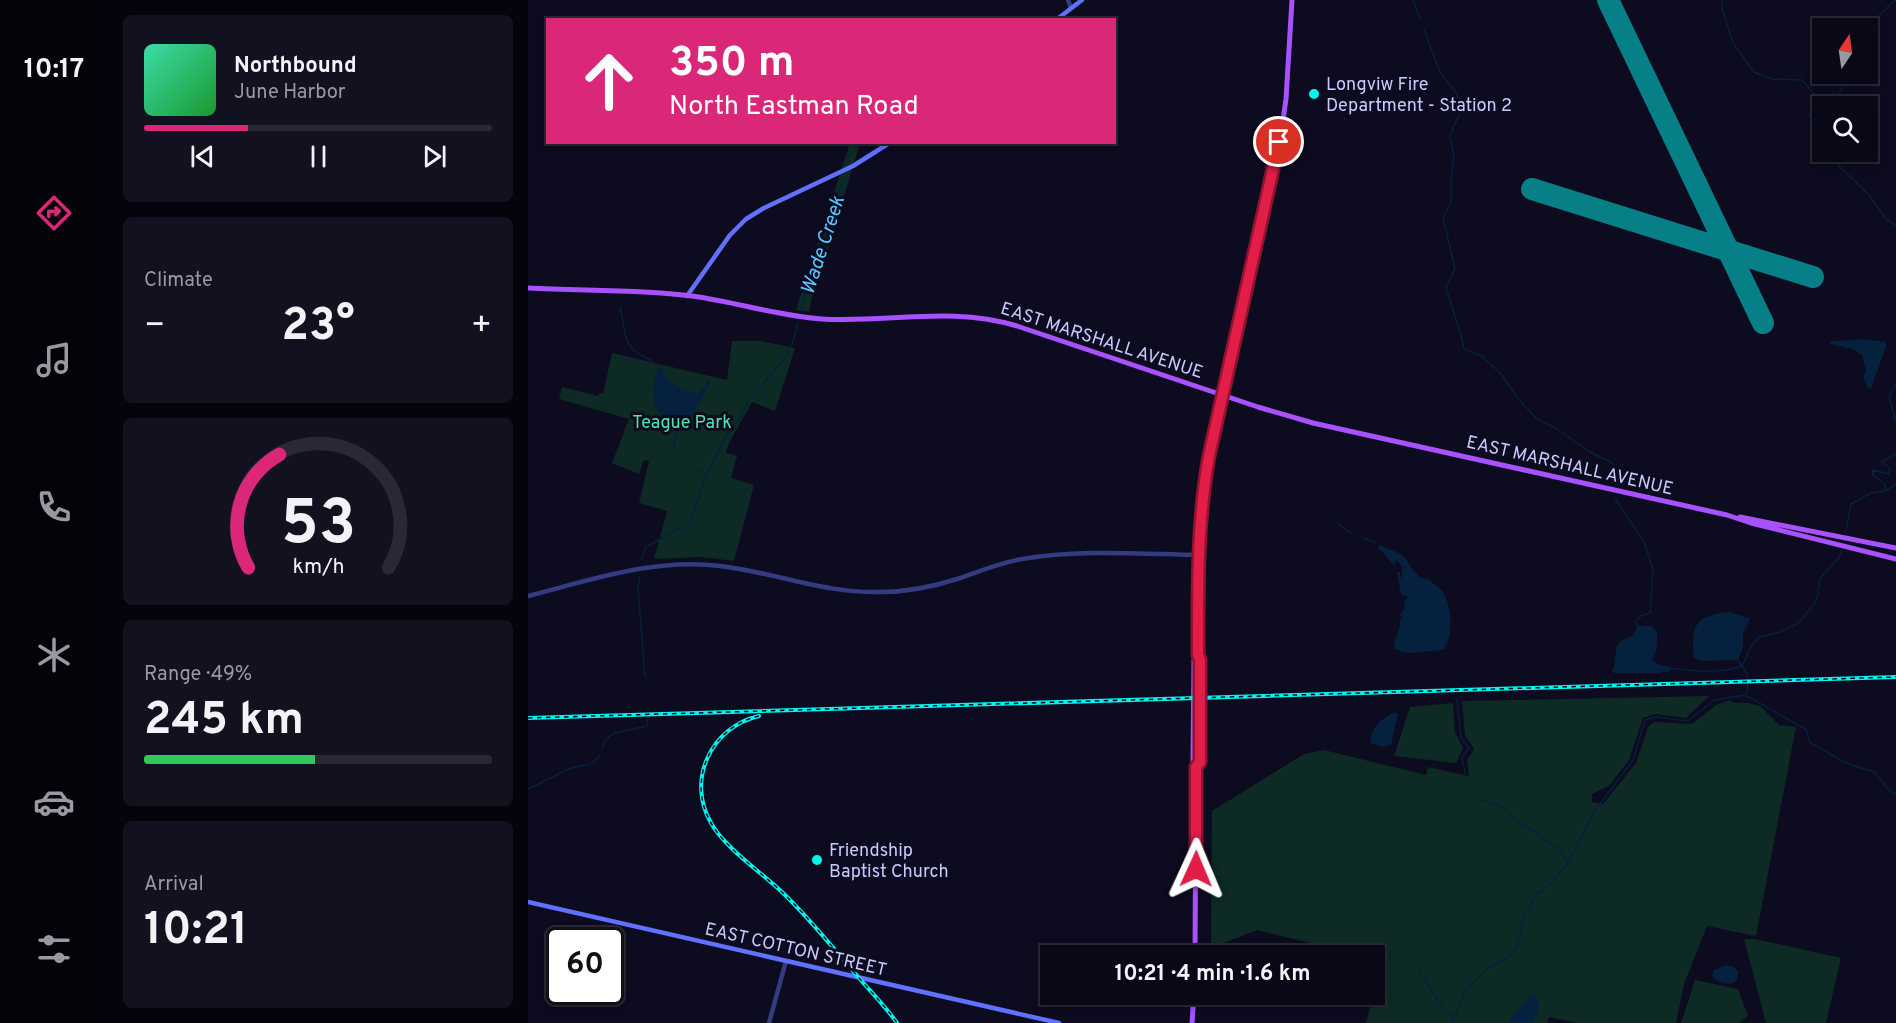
<!DOCTYPE html>
<html lang="en">
<head>
<meta charset="utf-8">
<style>
  body { margin:0; font-family:Overpass,sans-serif; background:#121120; color:#f1f3f6; height:100vh; display:flex; flex-direction:column; font-size:22px; white-space:nowrap }
  * { box-sizing:border-box; margin:0 }
  p { font-size:20px; color:#999aa1 }
  .icon { flex:none; width:33px; height:33px; fill:none; stroke:currentColor; stroke-width:2; stroke-linecap:round; stroke-linejoin:round }
  .map { position:relative; flex:1; overflow:hidden }
  .panel { display:flex; flex-direction:column; gap:15px; padding:15px; background:#05040d; width:420px }
  .panel>* { flex:none }
  .guide { position:absolute; left:18px; top:18px; width:570px; height:126px; border-radius:0px; box-shadow:0 3px 9px #0003,0 0 0 2px #292936; background:#db2777; color:#fff; overflow:hidden }
  .needle { width:39px; rotate:13deg }
  .fabs { position:absolute; left:1284px; top:18px; display:grid; gap:12px }
  .fabs a { display:grid; place-items:center; width:66px; height:66px; border-radius:0px; background:#090817; box-shadow:0 3px 9px #0003,0 0 0 2px #292936; font-size:30px }
  .speed { position:absolute; left:18px; top:927px; display:flex; gap:12px; font-size:30px; font-weight:700; text-align:center }
  .speed>* { display:grid; place-content:center; width:78px; height:78px; border-radius:50%; background:#090817; box-shadow:0 3px 9px #0003,0 0 0 2px #292936; line-height:1 }
  .speed .limit { border:3px solid #111; border-radius:9px; background:#fff; color:#111 }
  .pin { position:absolute; display:grid; place-items:center; width:51px; height:51px; color:#fff; margin:-26px; border:3px solid #fff; border-radius:50%; box-shadow:0 2px 6px #0007 }
  .me { position:absolute; width:66px; margin:-33px; rotate:1deg; stroke-linejoin:round; filter:drop-shadow(0 0 4px #0008) }
  .turn { display:flex; align-items:center; gap:21px; height:126px; padding:0 24px; font-size:27px }
  .turn .icon { width:78px; height:78px; stroke-width:2.5 }
  .turn b { display:block; font-size:42px; line-height:51px }
  .big { font-size:45px; font-weight:700; line-height:1.1 }
  .panel .card { flex:1; display:flex; flex-direction:column; justify-content:center; gap:9px; min-width:0; padding:0 21px; border-radius:9px; background:#121120 }
  .panel .dial { align-items:center; gap:0 }
  .dial svg { height:156px; overflow:visible; fill:none; stroke:#292936; stroke-width:7; stroke-linecap:round; text-anchor:middle }
  .dial text { fill:#f1f3f6; stroke:none }
  .song { display:flex; align-items:center; gap:18px }
  .cover { width:72px; height:72px; border-radius:9px; background:linear-gradient(135deg,hsl(160 70% 55%),hsl(130 70% 35%)) }
  .played { height:6px; border-radius:3px; background:linear-gradient(90deg,#db2777 30%,#292936 30%) }
  .keys { display:flex; justify-content:space-around; direction:ltr }
  .heat { display:flex; justify-content:space-between; align-items:center; font-size:33px; direction:ltr }
  .charge { height:9px; border-radius:4px; background:linear-gradient(90deg,#34c759 49%,#292936 0) }
  .trip { position:absolute; left:512px; top:945px; width:345px; height:60px; border-radius:0px; background:#090817; box-shadow:0 3px 9px #0003,0 0 0 2px #292936; font-weight:700; line-height:60px; text-align:center }
  main { display:flex; flex:1; min-height:0 }
  .tab-bar { display:flex; flex-direction:column; width:108px; justify-content:space-around; align-items:center; background:#040309; color:#999aa1 }
  .tab-bar .icon { width:42px; height:42px }
  .tab-bar .current { color:#db2777 }
  .tab-bar b { font-size:27px; color:#f1f3f6 }
  .map>svg:first-child { display:block }
  .green { fill:#0e2a25 }
  .water { fill:#06213d }
  .lines { fill:none; stroke-linecap:round; stroke-linejoin:round }
  .stream { stroke:#06213d; stroke-width:1.5 }
  .runway { stroke:#068086; stroke-width:22 }
  .tertiary { stroke:#343b81; stroke-width:4.5 }
  .secondary { stroke:#6171ff; stroke-width:4.5 }
  .primary { stroke:#a751ff; stroke-width:5 }
  .rail-casing { stroke:#00f5ee; stroke-width:4 }
  .rail { stroke:#0c0b1f; stroke-width:1.5; stroke-dasharray:4.5; stroke-linecap:butt }
  .route-casing { stroke:#92132f; stroke-width:15 }
  .route { stroke:#e11d48; stroke-width:10 }
  .poi-dot { fill:#00f5ee; stroke:#0c0b1f; stroke-width:2 }
  .labels { text-anchor:middle; stroke-width:6; stroke-linejoin:round; paint-order:stroke }
  .poi-label { font-size:18px; fill:#cacaff; stroke:#0c0b1f; text-anchor:start }
  .street-label { font-size:18px; fill:#cacaff; stroke:#0c0b1f }
  .park-label { font-size:18px; fill:#50e4ac; stroke:#0c0b1f }
  .water-label { font-size:20px; font-style:italic; fill:#58c7ff; stroke:#0c0b1f }
</style>
</head>
<body>
<main>
<nav class="tab-bar">
<b>10:17</b>
<svg class="icon current" aria-label="directions" viewBox="0 0 24 24"><path d="M12 3l9 9-9 9-9-9zM9 14v-3h6M13 9l2 2-2 2"/></svg>
<svg class="icon" aria-label="music" viewBox="0 0 24 24"><path d="M9 18V5l10-2v13"/><circle cx="6" cy="18" r="3"/><circle cx="16" cy="16" r="3"/></svg>
<svg class="icon" aria-label="phone" viewBox="0 0 24 24"><path d="M5 4h4l2 5-3 2q2 4 5 5l2-3 5 2v4C11 20 4 13 5 4z"/></svg>
<svg class="icon" aria-label="climate" viewBox="0 0 24 24"><path d="M12 3v18M4 7l16 10M4 17L20 7"/></svg>
<svg class="icon" aria-label="car" viewBox="0 0 24 24"><path d="M5 17H2v-5l4-1 3-4h7l3 4 3 1v5h-3M9 17h6M6 11h13"/><circle cx="7" cy="17" r="2"/><circle cx="17" cy="17" r="2"/></svg>
<svg class="icon" aria-label="filters" viewBox="0 0 24 24"><path d="M4 7h16M4 17h16"/><circle cx="9" cy="7" r="2"/><circle cx="15" cy="17" r="2"/></svg>
</nav>
<section class="panel">
<div class="card">
<div class="song"><i class="cover"></i><div><b>Northbound</b><p>June Harbor</p></div></div>
<div class="played"></div>
<div class="keys"><svg class="icon" aria-label="previous" viewBox="0 0 24 24"><path d="M18 5L8 12l10 7zM5 5v14"/></svg><svg class="icon" aria-label="pause" viewBox="0 0 24 24"><path d="M8 5v14M16 5v14"/></svg><svg class="icon" aria-label="next" viewBox="0 0 24 24"><path d="M6 5l10 7-10 7zM19 5v14"/></svg></div>
</div>
<div class="card"><p>Climate</p>
<div class="heat"><a>−</a><b class="big">23°</b><a>+</a></div>
</div>
<div class="card dial"><svg viewBox="0 0 100 80">
<path d="M14 69A42 42 0 1 1 86 69"/>
<path d="M14 69A42 42 0 0 1 30 11" stroke="#db2777"/>
<text x="50" y="56" font-size="32" font-weight="700">53</text>
<text x="50" y="72" font-size="11">km/h</text>
</svg></div>
<div class="card"><p>Range · 49%</p><b class="big">245 km</b><div class="charge"></div></div>
<div class="card"><p>Arrival</p><b class="big">10:21</b></div>
</section>
<div class="map">
<svg width="1368" height="1023" viewBox="0 0 1368 1023">
  <rect width="100%" height="100%" fill="#0c0b1f"/>
  <path class="green" d="M322,143H332L298,256L286,288L281,312L268,310Z
    M204,341H233L267,348L247,411L224,402L201,443L198,453L209,456L203,478L226,485L206,561L172,557L126,559L139,511L111,503L121,461L116,460L111,474L84,463L101,419L31,399L34,387L70,396L71,393L75,394L84,353L199,380Z
    M1181,696L1158,718L1127,714L1115,718L1101,760L1081,786L1064,794V802L1075,804L1108,763L1120,727L1126,722L1164,724L1188,705L1202,700L1207,703H1220L1232,706L1251,725L1268,727L1228,936L1179,926L1156,984L1148,1023H1049L1021,1017L1019,1023H838L853,961L846,959V956L833,955L729,930L683,948L684,811L776,754L796,750L898,775L900,767L941,776L939,760L946,749L937,735L934,701Z
    M925,703L927,732L935,748L928,763L866,756L882,707Z
    M1216,939H1227L1313,958L1298,1023H1238Z
    M1167,980L1210,989L1220,1016L1211,1023H1153Z"/>
  <path class="water" d="M1332,339L1358,342V347L1343,388H1340L1335,377L1338,371L1334,355L1325,349L1302,344L1303,342C1312,339 1322,342 1332,339Z
    M132,368L135,370C139,385 156,389 170,393L177,386L179,380L183,382L161,421L152,430C137,425 125,410 125,393C125,385 129,377 129,369Z
    M852,545C857,548 871,552 875,556C884,564 886,579 900,579C904,583 911,586 914,591C924,604 926,637 915,650L883,653L874,652L866,648C865,639 873,631 872,620L874,618V615L871,619V617L877,607L876,601L880,597L878,595H873L869,572H872L874,581V567L869,560L867,562V566L866,565L850,547Z
    M1201,612L1222,619L1215,634V647L1210,660L1173,661L1166,658C1162,627 1167,615 1201,612Z
    M1110,626H1123L1129,631C1129,642 1130,651 1124,660L1130,664L1141,667L1143,671L1130,673H1086L1084,671C1092,655 1080,643 1104,636Z
    M866,712L870,714L863,745L855,747L842,743C845,725 850,722 866,712Z
    M1198,965L1205,966L1210,971L1209,980L1203,984L1192,982L1185,978L1184,975L1186,970Z
    M1006,995C1017,1004 1008,1013 1004,1023H980C985,1012 994,1009 998,998Z"/>
  <g class="lines">
    <path class="stream" d="M885,0L892,19
      M1194,0V8L1205,43L1226,72L1244,79L1274,80L1287,95L1281,116L1294,126
      M1346,21L1367,0
      M1337,28L1339,26
      M896,30L912,72L929,94L930,102
      M1306,106L1320,74
      M931,111V115L922,135L926,157L923,177V202L915,218L927,268L918,288L932,331L936,349L954,356L973,374L992,401L1009,419L1029,429L1062,452L1084,463L1092,479L1090,484
      M1309,152L1311,166L1341,195L1358,219L1368,225
      M318,164L320,154
      M92,307C96,321 95,342 107,351C116,359 123,356 129,368
      M273,309L284,270L289,260L315,180
      M1368,384L1361,397L1368,422
      M224,397L258,357L265,341L270,323
      M147,452L146,442L148,433
      M168,468L177,475
      M1357,491L1368,484
      M1087,498L1116,542L1125,569L1122,613L1113,616L1107,622L1110,626
      M810,524L823,533
      M157,525L164,518L181,469L194,444V442L214,415L220,402
      M1318,531L1323,504L1343,493L1357,491V484L1345,475L1344,470L1361,474L1362,468L1354,462L1368,454
      M836,538L847,543
      M113,560L118,547L153,528
      M112,576L110,588L117,677
      M1210,660L1214,666L1223,647L1231,637L1252,632L1269,624L1285,606L1289,599L1292,578L1311,558L1313,551
      M1219,696L1279,730L1281,742L1318,763L1346,772L1363,792L1368,794
      M929,699L933,738L941,748L934,757L937,773
      M74,747C82,726 102,733 120,725L119,720
      M0,789L43,768L63,764L72,756
      M949,798C958,802 971,804 979,810C984,814 988,820 993,823C1009,834 1029,844 1039,862
      M890,971L894,976
      M896,980L916,1009L925,1017
      M924,1023L938,989L960,969L982,956L989,946L996,916L1009,893L1014,891L1023,883L1038,866L1066,812L1105,760L1117,720L1128,717L1160,721L1186,700L1217,695L1219,693L1220,675L1214,666C1192,674 1165,671 1142,668"/>
    <path class="runway" d="M1080,0L1235,323
      M1004,189L1285,277"/>
    <path class="tertiary" d="M540,0L543,8
      M0,596C63,580 126,558 192,566C246,572 297,594 353,592C379,592 404,587 429,579C450,572 471,563 494,559C551,549 612,554 671,555
      M241,1023L258,961"/>
    <path class="secondary" d="M528,20L554,0
      M159,296L202,235L218,219L236,208L325,166L363,142
      M0,902L531,1023"/>
    <path class="primary" d="M0,288C54,291 110,289 164,296C208,302 250,316 294,319C360,323 423,306 489,326L730,407L785,423L1199,515L1223,523L1368,559
      M1212,517L1368,548
      M668,767L665,761L666,660L670,655
      M667,956L668,767L672,762L673,660L670,655L671,529L677,478L753,135L758,99L764,0
      M664,1023L666,994"/>
    <defs>
      <path id="rail" d="M231,716C183,727 158,780 183,823C197,848 233,872 255,893C282,919 306,949 331,978C344,993 358,1007 369,1023
        M0,718L1368,677"/>
    </defs>
    <use href="#rail" class="rail-casing"/>
    <use href="#rail" class="rail"/>
  </g>
  <g class="lines">
    <defs>
      <path id="route" d="M668,869V767L672,762V660L670,655C670,588 669,522 681,456L751,142"/>
    </defs>
    <use href="#route" class="route-casing"/>
    <use href="#route" class="route"/>
  </g>
  <g class="poi-dot">
    <circle cx="786" cy="94" r="6"/>
    <circle cx="289" cy="860" r="6"/>
  </g>
  <g class="labels">
    <g class="poi-label">
      <text x="798" y="90">Longviw Fire<tspan x="798" dy="21">Department - Station 2</tspan></text>
      <text x="301" y="856">Friendship<tspan x="301" dy="21">Baptist Church</tspan></text>
    </g>
    <g class="street-label">
      <text transform="translate(574 340) rotate(18)" y="6">EAST MARSHALL AVENUE</text>
      <text transform="translate(1042 465) rotate(13)" y="6">EAST MARSHALL AVENUE</text>
      <text transform="translate(268 949) rotate(13)" y="6">EAST COTTON STREET</text>
    </g>
    <g class="park-label">
      <text x="154" y="428">Teague Park</text>
    </g>
    <g class="water-label">
      <text transform="translate(294 245) rotate(-72)" y="7">Wade Creek</text>
    </g>
  </g>
</svg>
<div class="fabs">
<a><svg class="needle" viewBox="-14 -14 28 28"><path d="M0-13l5 13h-10z" fill="#e53935"/><path d="M0 13l5-13h-10z" fill="#999aa1"/></svg></a>
<a><svg class="icon" aria-label="search" viewBox="0 0 24 24"><circle cx="10" cy="10" r="6"/><path d="M15 15l6 6"/></svg></a>
</div>
<div class="speed"><div class="limit">60</div></div>
<div class="pin" style="left:751px;top:142px;background:#d93025"><svg class="icon" aria-label="arrive" viewBox="0 0 24 24"><path d="M6 21V4h12l-3 4 3 4H6"/></svg></div>
<svg class="me" style="left:668px;top:869px" viewBox="-20 -20 40 40"><path d="M0-17L14 15 0 8-14 15z" fill="#e11d48" stroke="#fff" stroke-width="4"/></svg>
<div class="trip">10:21 · 4 min · 1.6 km</div>
<div class="guide">
<div class="turn"><svg class="icon" aria-label="ahead" viewBox="0 0 24 24"><path d="M12 20V5M6 11l6-6 6 6"/></svg><div><b>350 m</b>North Eastman Road</div></div>
</div>
</div>
</main>
</body>
</html>
